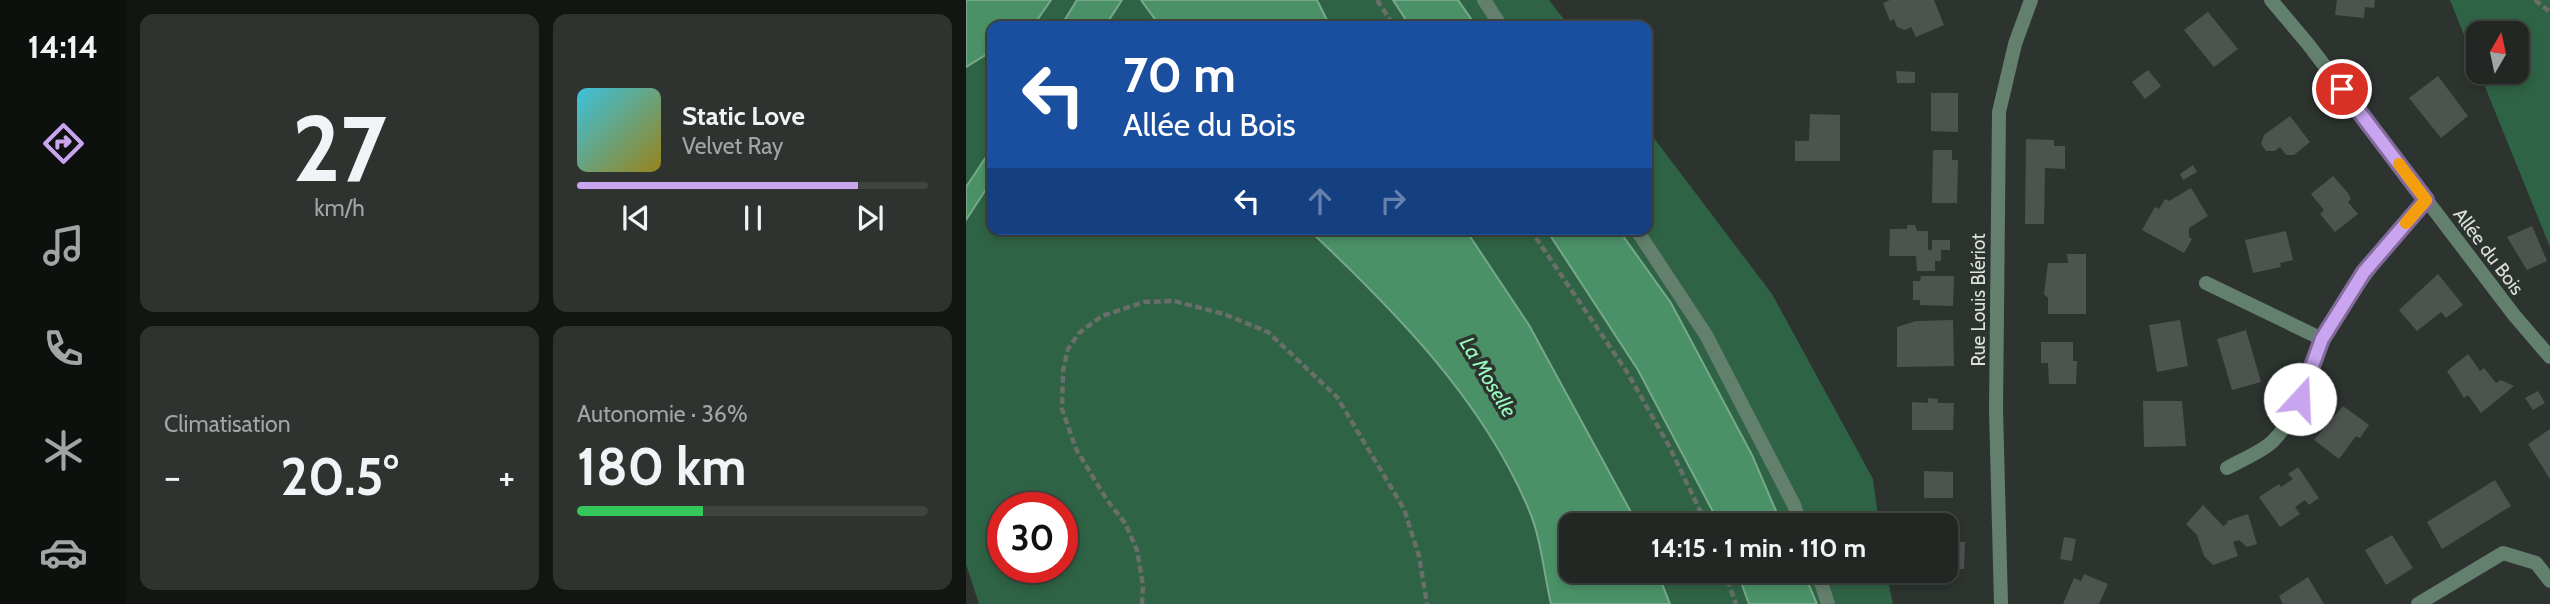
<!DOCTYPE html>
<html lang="fr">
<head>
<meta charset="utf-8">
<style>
  body { margin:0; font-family:Cabin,sans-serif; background:#2e3330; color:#f1f3f6; height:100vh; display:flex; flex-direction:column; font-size:26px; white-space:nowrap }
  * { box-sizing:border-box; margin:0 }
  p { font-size:23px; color:#a2a5a6 }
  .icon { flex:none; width:38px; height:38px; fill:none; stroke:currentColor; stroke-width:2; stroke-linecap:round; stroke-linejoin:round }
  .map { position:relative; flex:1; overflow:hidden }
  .panel { display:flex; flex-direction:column; gap:14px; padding:14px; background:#131513; width:840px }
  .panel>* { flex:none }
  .top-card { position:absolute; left:21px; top:21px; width:665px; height:214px; border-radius:14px; box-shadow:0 4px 10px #0003,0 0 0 2px #3f4441; background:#1a4fa0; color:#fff; overflow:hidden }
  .needle { width:46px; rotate:9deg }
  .controls { position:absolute; left:1500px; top:21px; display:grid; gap:14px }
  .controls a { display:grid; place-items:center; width:63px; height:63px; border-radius:14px; background:#222723; box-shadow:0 4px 10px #0003,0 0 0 2px #3f4441; font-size:35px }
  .speed { position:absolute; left:21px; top:492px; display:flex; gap:14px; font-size:35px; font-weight:700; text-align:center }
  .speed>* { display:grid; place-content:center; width:91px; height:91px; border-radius:50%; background:#222723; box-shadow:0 4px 10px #0003,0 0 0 2px #3f4441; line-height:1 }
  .speed .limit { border:10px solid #d22; background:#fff; color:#111 }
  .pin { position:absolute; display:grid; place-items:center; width:60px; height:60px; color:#fff; margin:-30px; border:4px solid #fff; border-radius:50%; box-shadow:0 2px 7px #0007 }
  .me { position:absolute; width:77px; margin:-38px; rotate:20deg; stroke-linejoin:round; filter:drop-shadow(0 0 5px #0008) }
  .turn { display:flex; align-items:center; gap:24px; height:147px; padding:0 21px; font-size:32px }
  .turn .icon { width:91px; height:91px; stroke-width:2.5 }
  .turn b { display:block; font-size:49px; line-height:60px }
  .lanes { display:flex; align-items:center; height:66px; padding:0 21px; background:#0003; justify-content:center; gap:35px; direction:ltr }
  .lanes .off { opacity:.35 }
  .big { font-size:52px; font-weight:700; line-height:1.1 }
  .panel .card { flex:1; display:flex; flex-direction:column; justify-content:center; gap:10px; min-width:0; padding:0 24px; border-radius:14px; background:#2e3330 }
  .panel .dial { align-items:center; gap:0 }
  .dial b { font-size:91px; line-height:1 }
  .song { display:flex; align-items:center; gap:21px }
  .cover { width:84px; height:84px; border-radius:10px; background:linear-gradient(135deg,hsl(190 70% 55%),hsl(50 70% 35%)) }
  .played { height:7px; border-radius:4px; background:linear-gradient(90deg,#c8a5ee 80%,#3f4441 80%) }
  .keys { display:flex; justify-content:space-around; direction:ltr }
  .heat { display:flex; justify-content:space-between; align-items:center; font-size:38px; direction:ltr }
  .charge { height:10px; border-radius:5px; background:linear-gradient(90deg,#34c759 36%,#3f4441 0) }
  .panel .tiles { flex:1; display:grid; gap:14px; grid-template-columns:repeat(2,1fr) }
  .trip { position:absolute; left:593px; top:513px; width:399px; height:70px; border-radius:14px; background:#222723; box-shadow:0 4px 10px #0003,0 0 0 2px #3f4441; font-weight:700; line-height:70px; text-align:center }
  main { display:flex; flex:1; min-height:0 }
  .tab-bar { display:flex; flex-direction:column; width:126px; justify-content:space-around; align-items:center; background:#0e100e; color:#a2a5a6 }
  .tab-bar .icon { width:49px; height:49px }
  .tab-bar .active { color:#c8a5ee }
  .tab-bar b { font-size:32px; color:#f1f3f6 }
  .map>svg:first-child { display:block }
  .green { fill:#2f6345; fill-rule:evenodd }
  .water { fill:#4b9167; stroke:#76a98a; stroke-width:2 }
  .building { fill:#4d544f }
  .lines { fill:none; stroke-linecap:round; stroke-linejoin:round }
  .path { stroke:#686e6a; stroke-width:4.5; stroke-dasharray:7 3.5; stroke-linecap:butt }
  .minor { stroke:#637f6d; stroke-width:14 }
  .tertiary { stroke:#637f6d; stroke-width:14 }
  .route-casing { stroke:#826b9b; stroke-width:18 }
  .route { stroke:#c8a5ee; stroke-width:12 }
  .slow { stroke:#f59e0b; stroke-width:12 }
  .labels { text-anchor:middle; stroke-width:7; stroke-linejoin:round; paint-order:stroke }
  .street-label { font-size:19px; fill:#dce0dd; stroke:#2d342f }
  .water-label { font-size:21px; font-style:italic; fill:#99fbbf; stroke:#2d342f }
</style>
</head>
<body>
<main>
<nav class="tab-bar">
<b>14:14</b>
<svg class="icon active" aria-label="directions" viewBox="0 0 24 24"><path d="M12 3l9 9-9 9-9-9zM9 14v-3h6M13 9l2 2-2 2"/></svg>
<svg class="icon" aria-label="music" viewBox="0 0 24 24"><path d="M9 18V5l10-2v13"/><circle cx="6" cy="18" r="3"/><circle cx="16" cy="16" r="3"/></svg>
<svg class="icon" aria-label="phone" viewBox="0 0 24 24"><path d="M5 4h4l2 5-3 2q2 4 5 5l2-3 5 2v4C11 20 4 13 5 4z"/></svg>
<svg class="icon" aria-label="climate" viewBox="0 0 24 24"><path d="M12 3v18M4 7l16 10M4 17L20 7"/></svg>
<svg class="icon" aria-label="car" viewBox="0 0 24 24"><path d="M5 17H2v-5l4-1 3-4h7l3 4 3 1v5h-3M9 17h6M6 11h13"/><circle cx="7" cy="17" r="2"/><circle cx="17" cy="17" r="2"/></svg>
</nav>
<section class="panel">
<div class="tiles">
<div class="card dial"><b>27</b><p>km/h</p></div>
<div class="card">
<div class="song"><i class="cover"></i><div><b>Static Love</b><p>Velvet Ray</p></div></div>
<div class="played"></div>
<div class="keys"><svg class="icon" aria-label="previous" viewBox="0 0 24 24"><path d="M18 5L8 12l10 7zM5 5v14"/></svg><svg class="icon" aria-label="pause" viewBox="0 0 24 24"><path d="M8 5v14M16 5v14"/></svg><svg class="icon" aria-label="next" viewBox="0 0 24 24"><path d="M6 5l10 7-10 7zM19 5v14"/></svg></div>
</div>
<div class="card"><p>Climatisation</p>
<div class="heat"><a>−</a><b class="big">20.5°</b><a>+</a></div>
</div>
<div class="card"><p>Autonomie · 36%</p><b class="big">180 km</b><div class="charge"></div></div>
</div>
</section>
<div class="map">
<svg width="1584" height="604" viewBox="0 0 1584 604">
  <rect width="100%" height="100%" fill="#2d342f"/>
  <path class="green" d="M85,0H111L95,26H67Z
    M156,0H175L194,26H139Z
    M351,0H428L444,26H364Z
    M492,0H583L603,26H510Z
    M1484,0H1584V247L1513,72H1550V33H1512V70Z
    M26,51V148L0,187V67Z
    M681,129L806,294L907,479L913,525H816L786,455L705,303L652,229H681Z
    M26,180V229H342C428,310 517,400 563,510C575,538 578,574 585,604H13L0,564V220ZM37,508H96V567H37Z
    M499,229H580L672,370L754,525H672L563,325Z
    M691,571H771L783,604H704Z
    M837,571H920L927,604H851Z"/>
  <path class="water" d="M0,0H85L67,26H26V51L0,67Z
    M111,0H156L139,26H95Z
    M175,0H351L364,26H194Z
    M427,0H492L510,26H444Z
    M26,148V180L0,220V187Z
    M342,229H499L563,325L672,525H606V570L691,571L704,604H585C578,574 575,538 563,510C517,400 428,310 342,229Z
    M580,229H652L705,303L786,455L816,525H754L672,370Z
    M771,571H837L851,604H783Z"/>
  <path class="building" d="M924,0H968L978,25L950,37L945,27L939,30L931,27L928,19L924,21L917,3Z
    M1371,0H1409L1408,8L1399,7L1398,18L1369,15Z
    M1242,12L1272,49L1248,67L1218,30Z
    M1182,70L1195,86L1179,99L1166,82Z
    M930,71L949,72V83H931Z
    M1472,76L1502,116L1475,138L1443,98Z
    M965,93H992V132L965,131Z
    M844,114L874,115V161H829V141H843Z
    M1324,116L1344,142L1328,155H1320L1314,147L1309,151H1300L1295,144L1298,135Z
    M1060,139L1088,140V146H1099V169L1079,168L1078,224H1059Z
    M967,150H986V160H992L991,203H966Z
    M1227,165L1231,172L1217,180L1214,174Z
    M1367,176L1382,193L1385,199L1382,202L1392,214L1369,232L1354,214L1358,210L1345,194Z
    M1225,188L1242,216L1223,228V237L1226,239L1218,253L1176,230L1189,207L1193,209L1199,199L1203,201Z
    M941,225H949L951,231H962V250H966V240H984V250H975V261H969V271H951L950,256H923L924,229H941Z
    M1566,226L1581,261L1561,270L1541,237Z
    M1320,231L1327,260L1314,263L1315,267L1287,273L1279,240Z
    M1101,254H1120V314H1082V298L1078,294L1082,263H1102Z
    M1472,274L1497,305L1480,318L1475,312L1451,331L1433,310Z
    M955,276H988L987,306L954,305V300H947V281H954Z
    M987,320L988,366L931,367V327L950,321Z
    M1214,320L1222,366L1191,372L1183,325Z
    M1280,330L1295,382L1266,390L1251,339Z
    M1075,342H1107V361H1111L1110,384H1083L1082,363H1075Z
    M1502,354L1514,371L1518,368L1530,383L1535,380L1548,386L1515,413L1502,395L1498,398L1481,371Z
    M1572,391L1579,403L1567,410L1559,398Z
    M962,398L972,399V403H988L987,430H946V402L962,403Z
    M1177,401H1216L1220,446L1178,447Z
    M1377,406L1403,425L1394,438L1390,436L1373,459L1348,440Z
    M1584,429V479L1562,444Z
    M1332,467L1353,498L1343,505L1339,500L1329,507L1334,514L1314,527L1293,497L1313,484L1315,487L1327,479L1322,474Z
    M958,471L987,472V498H958Z
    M1529,480L1545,506L1476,549L1461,522Z
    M1237,505L1257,526L1261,524V521L1282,514L1291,544L1281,547L1273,540L1267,542L1272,556L1247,565L1238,556L1231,535L1220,524Z
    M1426,535L1447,568L1420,585L1399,550Z
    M1098,537L1110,539L1106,561L1094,559Z
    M980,541L999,542L998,569H980Z
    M1118,574L1142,584L1133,604H1097L1108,578L1115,581Z
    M1342,577L1358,604H1317L1313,596Z"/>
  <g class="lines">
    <path class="path" d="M411,0L428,26
      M1569,0L1584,12
      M564,229L661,372L703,446L741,525
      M758,570L770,604
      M176,604L177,585L171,550L159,523L141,500L110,449L96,409L97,371L102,349L113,333L136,316L178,302L208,301L258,314L302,332L371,397L438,509L453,556L461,604"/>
    <path class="minor" d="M518,0L535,26
      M1305,0L1342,44L1548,315L1584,357
      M670,229L740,335L828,505L835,525
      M1240,283L1356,339
      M1261,468C1275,460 1296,452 1307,441C1336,412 1338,369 1358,336C1387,286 1423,244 1460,200
      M851,570L862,604
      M1452,604L1537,553L1570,563L1584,581"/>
    <path class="tertiary" d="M1035,604L1030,410L1033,112L1049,44L1065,0"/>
  </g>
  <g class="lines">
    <defs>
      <path id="route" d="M1334,399L1356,339L1398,272L1460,200L1376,89"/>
    </defs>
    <use href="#route" class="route-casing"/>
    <use href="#route" class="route"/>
    <path class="slow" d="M1433,164L1460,200L1440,223"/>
  </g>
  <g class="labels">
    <g class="street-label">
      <text transform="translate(1523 251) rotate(53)" y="7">Allée du Bois</text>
      <text transform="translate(1012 300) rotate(-90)" y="7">Rue Louis Blériot</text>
    </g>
    <g class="water-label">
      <text transform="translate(522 377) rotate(59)" y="7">La Moselle</text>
    </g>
  </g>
</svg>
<div class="controls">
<a><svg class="needle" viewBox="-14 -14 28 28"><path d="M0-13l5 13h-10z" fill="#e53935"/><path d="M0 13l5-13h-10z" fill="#a2a5a6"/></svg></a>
</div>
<div class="speed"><div class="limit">30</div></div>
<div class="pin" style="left:1376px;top:89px;background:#d93025"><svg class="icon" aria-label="arrive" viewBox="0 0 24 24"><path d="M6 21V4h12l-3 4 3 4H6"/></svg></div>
<svg class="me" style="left:1334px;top:399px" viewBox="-20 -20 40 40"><circle r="19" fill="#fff"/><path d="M0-13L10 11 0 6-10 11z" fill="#c8a5ee"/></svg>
<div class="trip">14:15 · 1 min · 110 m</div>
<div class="top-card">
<div class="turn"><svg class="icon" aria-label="left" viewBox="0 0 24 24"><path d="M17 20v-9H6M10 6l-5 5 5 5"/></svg><div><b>70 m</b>Allée du Bois</div></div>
<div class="lanes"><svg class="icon" aria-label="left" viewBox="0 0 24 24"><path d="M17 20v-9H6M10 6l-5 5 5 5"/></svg><svg class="icon off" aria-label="ahead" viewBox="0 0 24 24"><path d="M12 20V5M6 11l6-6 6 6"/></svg><svg class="icon off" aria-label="right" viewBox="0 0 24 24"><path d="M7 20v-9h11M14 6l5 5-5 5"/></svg></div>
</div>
</div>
</main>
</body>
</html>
